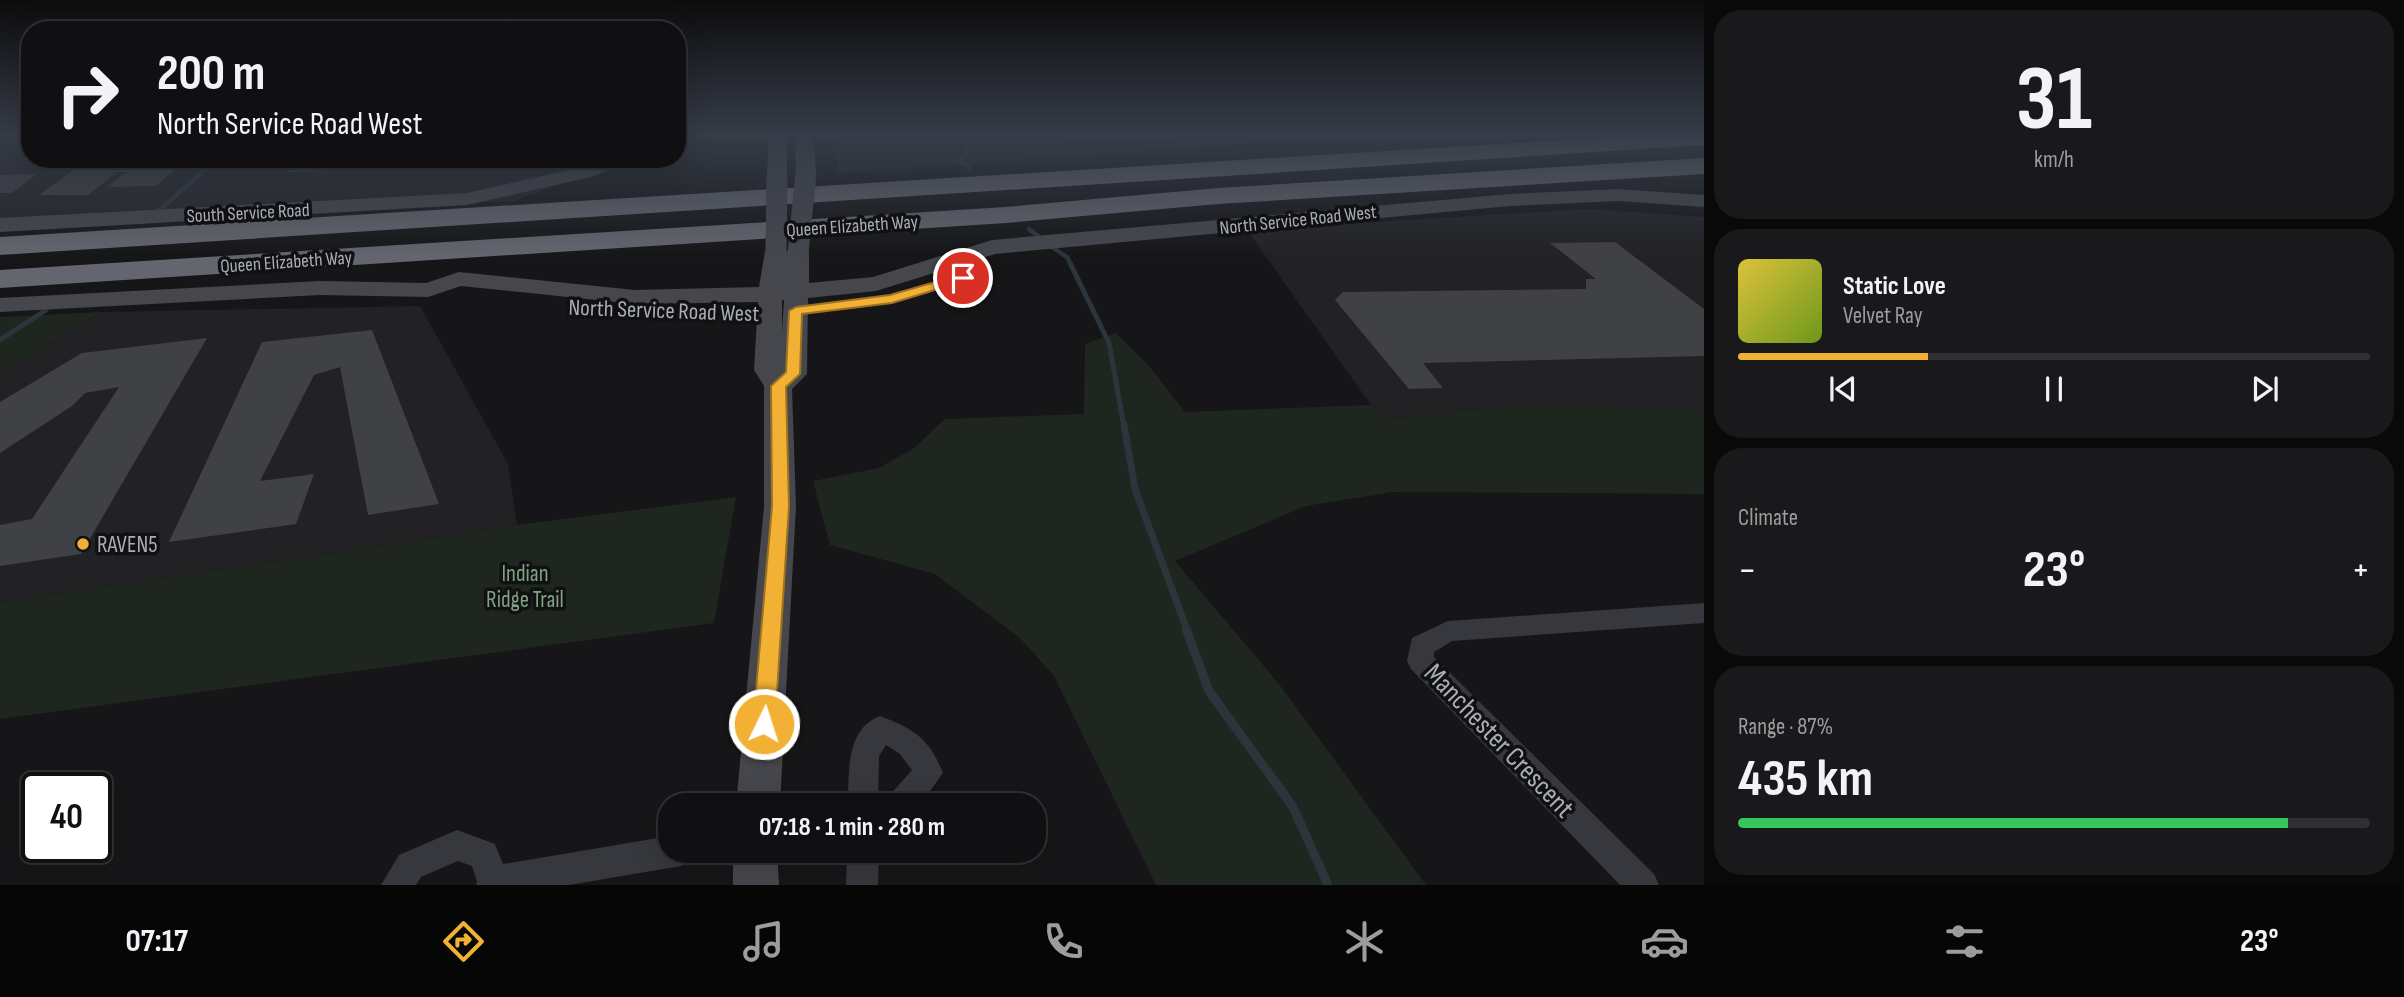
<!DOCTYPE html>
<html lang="en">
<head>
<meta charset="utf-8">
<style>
  body { margin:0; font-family:"Sofia Sans Condensed",sans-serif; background:#19191b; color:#f1f3f6; height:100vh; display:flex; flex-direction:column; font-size:26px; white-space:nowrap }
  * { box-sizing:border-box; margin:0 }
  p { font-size:23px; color:#9c9d9f }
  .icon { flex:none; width:38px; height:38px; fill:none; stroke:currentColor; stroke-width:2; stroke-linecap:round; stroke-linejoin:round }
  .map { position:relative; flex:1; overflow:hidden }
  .sheet { display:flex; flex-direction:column; gap:10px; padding:10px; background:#09090a; width:700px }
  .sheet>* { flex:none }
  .top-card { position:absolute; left:21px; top:21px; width:665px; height:147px; border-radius:28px; box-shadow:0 7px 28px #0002,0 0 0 2px #303032; background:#101012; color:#f1f3f6; overflow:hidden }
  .speed { position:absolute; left:21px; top:772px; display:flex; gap:14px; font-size:35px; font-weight:700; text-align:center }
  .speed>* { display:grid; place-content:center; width:91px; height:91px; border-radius:50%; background:#101012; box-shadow:0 7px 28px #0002,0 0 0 2px #303032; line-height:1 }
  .speed .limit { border:4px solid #111; border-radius:10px; background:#fff; color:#111 }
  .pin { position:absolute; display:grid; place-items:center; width:60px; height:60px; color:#fff; margin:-30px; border:4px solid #fff; border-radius:50%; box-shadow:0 2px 7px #0007 }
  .me { position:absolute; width:77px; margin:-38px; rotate:4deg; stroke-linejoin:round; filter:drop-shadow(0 0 5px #0008) }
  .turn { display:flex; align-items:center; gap:24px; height:147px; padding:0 21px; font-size:32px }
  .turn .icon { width:91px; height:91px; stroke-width:2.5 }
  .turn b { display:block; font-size:49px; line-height:60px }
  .big { font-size:52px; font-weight:700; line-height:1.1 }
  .sheet .tile { flex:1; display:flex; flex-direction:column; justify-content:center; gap:10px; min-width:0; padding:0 24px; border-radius:28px; background:#19191b }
  .sheet .dial { align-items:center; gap:0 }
  .dial b { font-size:91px; line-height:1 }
  .song { display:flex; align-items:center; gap:21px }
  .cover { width:84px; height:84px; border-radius:10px; background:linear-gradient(135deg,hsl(50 70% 55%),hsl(80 70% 35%)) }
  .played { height:7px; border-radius:4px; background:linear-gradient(90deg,#f2b134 30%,#303032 30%) }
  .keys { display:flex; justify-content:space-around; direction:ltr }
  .heat { display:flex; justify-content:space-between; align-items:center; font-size:38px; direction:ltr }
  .charge { height:10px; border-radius:5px; background:linear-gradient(90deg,#34c759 87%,#303032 0) }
  .trip { position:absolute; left:658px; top:793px; width:388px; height:70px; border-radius:28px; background:#101012; box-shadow:0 7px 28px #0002,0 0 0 2px #303032; font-weight:700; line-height:70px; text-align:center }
  .dock { display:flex; height:112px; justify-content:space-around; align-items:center; background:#060607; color:#9c9d9f }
  .dock .icon { width:49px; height:49px }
  .dock .on { color:#f2b134 }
  .dock b { font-size:32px; color:#f1f3f6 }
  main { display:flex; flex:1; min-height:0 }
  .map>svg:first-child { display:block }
  .built { fill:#222225 }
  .green { fill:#1e261f }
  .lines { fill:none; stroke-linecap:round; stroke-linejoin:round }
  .stream-far3 { stroke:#2c353c; stroke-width:4.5 }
  .stream-far2 { stroke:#2c353c; stroke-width:5 }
  .stream-far1 { stroke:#2c353c; stroke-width:7 }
  .stream { stroke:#2c353c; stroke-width:9 }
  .building { fill:#404145 }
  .street { fill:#37383d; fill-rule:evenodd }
  .secondary { fill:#45474d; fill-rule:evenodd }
  .highway { fill:#63666e; fill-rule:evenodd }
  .secondary-bridge { stroke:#45474d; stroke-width:21 }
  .route { fill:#f2b134; stroke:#9d7322; stroke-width:2 }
  .poi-dot { fill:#f2b134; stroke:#111113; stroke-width:2.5 }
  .labels { text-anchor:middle; stroke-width:7; stroke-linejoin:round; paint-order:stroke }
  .far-street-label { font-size:19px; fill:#a8adb8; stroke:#111113 }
  .street-label { font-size:23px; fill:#a8adb8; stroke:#111113 }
  .poi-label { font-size:23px; fill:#a8adb8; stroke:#111113; text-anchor:start }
  .park-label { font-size:23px; fill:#7fa381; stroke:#111113 }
  .near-street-label { font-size:28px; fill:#a8adb8; stroke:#111113 }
</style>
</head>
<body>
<main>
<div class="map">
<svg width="1704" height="885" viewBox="0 0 1704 885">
  <rect width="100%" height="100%" fill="#161618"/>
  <path class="built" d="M0,135H30V159H626L514,201L0,221Z
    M837,135H1372L838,173Z
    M1587,209L1704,217V406L1511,405L1392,418L1371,405L1247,230Z
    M420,306L508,464L517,525L0,602V373L102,312Z"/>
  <path class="green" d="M1017,135H1177L1186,143L1083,146Z
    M102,312L0,373V317Z
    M1116,333L1149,366L1185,412L1371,405L1392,418L1511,405L1704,406V494L1392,492L1306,506L1175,561L1279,684L1426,885H1156L1054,676L1019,637L935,574L830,545L813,481L879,468L914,448L945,419L1084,414L1085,344Z
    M736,497L714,623L0,719V602L517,525Z"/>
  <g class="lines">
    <path class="stream-far3" d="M967,135L968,149L960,161L969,168
      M155,214L217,159
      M1029,229L1042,239
      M1052,247L1067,257L1071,265"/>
    <path class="stream-far2" d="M1070,263L1109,343L1124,427
      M0,340L46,310"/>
    <path class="stream-far1" d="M1124,425L1135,489L1187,630"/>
    <path class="stream" d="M1186,629L1209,691L1293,807L1328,885"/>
  </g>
  <path class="building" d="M88,159H187L156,186L107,187L126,172H117L88,195H39Z
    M241,159H285L278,168L230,169Z
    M299,159H341L332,170L287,172Z
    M369,159H491L488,164L364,166Z
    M37,174L12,193H0V175Z
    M1615,242L1704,309V356L1423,363L1443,388L1409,389L1335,300L1343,292L1586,289V279H1596L1550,243Z
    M372,330L439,504L368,515L340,367L314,375L260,481L314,474L296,524L169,542L262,342Z
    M207,338L81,554L0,566V525L32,519L119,387L85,393L72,406L0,453V402L82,353Z"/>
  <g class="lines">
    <path class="street" d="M1704,603V623L1452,641L1434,652V657L1654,874L1659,885H1620L1411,669L1407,661L1412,638L1448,621Z
      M880,716C914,729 929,738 943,773L920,805H886L890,795L912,770L900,754L886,745L879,756L878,805H848C849,775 845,729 880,716Z
      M457,830L495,844L503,864L670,836V850H697L692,861L681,866L569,885H476L477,881L472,866L458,861L421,877L416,885H381L399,855Z
      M847,850H879L878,885H846Z"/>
    <path class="secondary" d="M769,135H787V178L784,182H770L767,178Z
      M795,135H813L816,173L813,177H799L796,173Z
      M600,159H627L624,163L591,177L467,205L0,232V218L467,193L578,168Z
      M1618,189L1704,195V207L1618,201L1510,206L995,254L876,291L808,298L807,374L792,389L796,506L780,805H736L764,506V386L754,370L758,302L635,304L461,286L428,297L320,295L0,312V298L320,281L426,283L459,272L635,290L759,287L765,251L768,246H784L787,252L790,248H806L809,253V283L873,277L992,240L1510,194ZM782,300H784L782,333Z
      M733,850H777L779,885H733Z"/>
    <path class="highway" d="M1644,135H1704V145L0,255V237Z
      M1704,158V174L1218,204L1006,223L0,288V270L1006,207L1218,188Z"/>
    <path class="secondary-bridge" d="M776,251L777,178
      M798,253L806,173"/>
  </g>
  <linearGradient id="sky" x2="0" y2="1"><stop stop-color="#0c0c0d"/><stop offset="0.52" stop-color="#363c48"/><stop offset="1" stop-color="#363c48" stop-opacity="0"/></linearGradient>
  <rect width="1704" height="258" fill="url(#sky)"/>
  <path class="route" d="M963,274L970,278L968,280L892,303L802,314L800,374L786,387L789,506L775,724L771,730L764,733L756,730L753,724L772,506L771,386L786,372L789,311L796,307L890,295Z"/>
  <circle class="poi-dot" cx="83" cy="544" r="7"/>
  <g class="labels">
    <g class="far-street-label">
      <text transform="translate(248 212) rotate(-3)" y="7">South Service Road</text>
      <text transform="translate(1298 219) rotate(-6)" y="7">North Service Road West</text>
      <text transform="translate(852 225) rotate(-4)" y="7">Queen Elizabeth Way</text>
      <text transform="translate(286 261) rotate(-4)" y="7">Queen Elizabeth Way</text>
    </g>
    <g class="street-label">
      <text transform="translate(664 310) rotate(2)" y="8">North Service Road West</text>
    </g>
    <g class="poi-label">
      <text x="97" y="552">RAVEN5</text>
    </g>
    <g class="park-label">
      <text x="525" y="581">Indian<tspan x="525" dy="26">Ridge Trail</tspan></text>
    </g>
    <g class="near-street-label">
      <text transform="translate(1500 740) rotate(46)" y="10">Manchester Crescent</text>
    </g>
  </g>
</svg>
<div class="speed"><div class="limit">40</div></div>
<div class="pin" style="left:963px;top:278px;background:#d93025"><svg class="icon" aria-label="arrive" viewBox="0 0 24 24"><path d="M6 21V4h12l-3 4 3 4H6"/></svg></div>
<svg class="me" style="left:764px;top:724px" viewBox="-20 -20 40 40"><circle r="17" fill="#f2b134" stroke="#fff" stroke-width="3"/><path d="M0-11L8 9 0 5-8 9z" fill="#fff"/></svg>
<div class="trip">07:18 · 1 min · 280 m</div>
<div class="top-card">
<div class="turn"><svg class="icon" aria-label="right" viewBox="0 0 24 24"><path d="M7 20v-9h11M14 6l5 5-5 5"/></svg><div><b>200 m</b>North Service Road West</div></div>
</div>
</div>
<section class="sheet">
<div class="tile dial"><b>31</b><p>km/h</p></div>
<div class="tile">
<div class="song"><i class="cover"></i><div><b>Static Love</b><p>Velvet Ray</p></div></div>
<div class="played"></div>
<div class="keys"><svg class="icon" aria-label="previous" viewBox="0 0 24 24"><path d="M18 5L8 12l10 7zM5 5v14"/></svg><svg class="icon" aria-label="pause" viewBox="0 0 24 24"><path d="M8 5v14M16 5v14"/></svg><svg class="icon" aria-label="next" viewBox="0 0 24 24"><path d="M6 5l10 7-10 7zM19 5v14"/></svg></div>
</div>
<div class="tile"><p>Climate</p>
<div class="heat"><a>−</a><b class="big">23°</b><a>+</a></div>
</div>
<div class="tile"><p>Range · 87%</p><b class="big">435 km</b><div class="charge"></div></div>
</section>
</main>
<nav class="dock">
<b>07:17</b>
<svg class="icon on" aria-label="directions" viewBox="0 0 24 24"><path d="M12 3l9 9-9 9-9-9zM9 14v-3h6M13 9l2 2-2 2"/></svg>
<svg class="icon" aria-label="music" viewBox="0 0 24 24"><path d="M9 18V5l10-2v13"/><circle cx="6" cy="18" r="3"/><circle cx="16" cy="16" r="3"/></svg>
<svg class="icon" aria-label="phone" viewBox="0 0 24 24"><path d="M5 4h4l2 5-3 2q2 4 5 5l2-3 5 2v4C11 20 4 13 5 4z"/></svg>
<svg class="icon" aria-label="climate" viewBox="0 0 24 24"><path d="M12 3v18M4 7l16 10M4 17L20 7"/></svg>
<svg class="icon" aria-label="car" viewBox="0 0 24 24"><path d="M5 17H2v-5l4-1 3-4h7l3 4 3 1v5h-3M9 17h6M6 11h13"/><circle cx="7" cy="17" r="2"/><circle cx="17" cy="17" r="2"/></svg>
<svg class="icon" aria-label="filters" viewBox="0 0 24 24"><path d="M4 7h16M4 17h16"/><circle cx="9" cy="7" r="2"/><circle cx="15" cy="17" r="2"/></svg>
<b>23°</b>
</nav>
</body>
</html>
